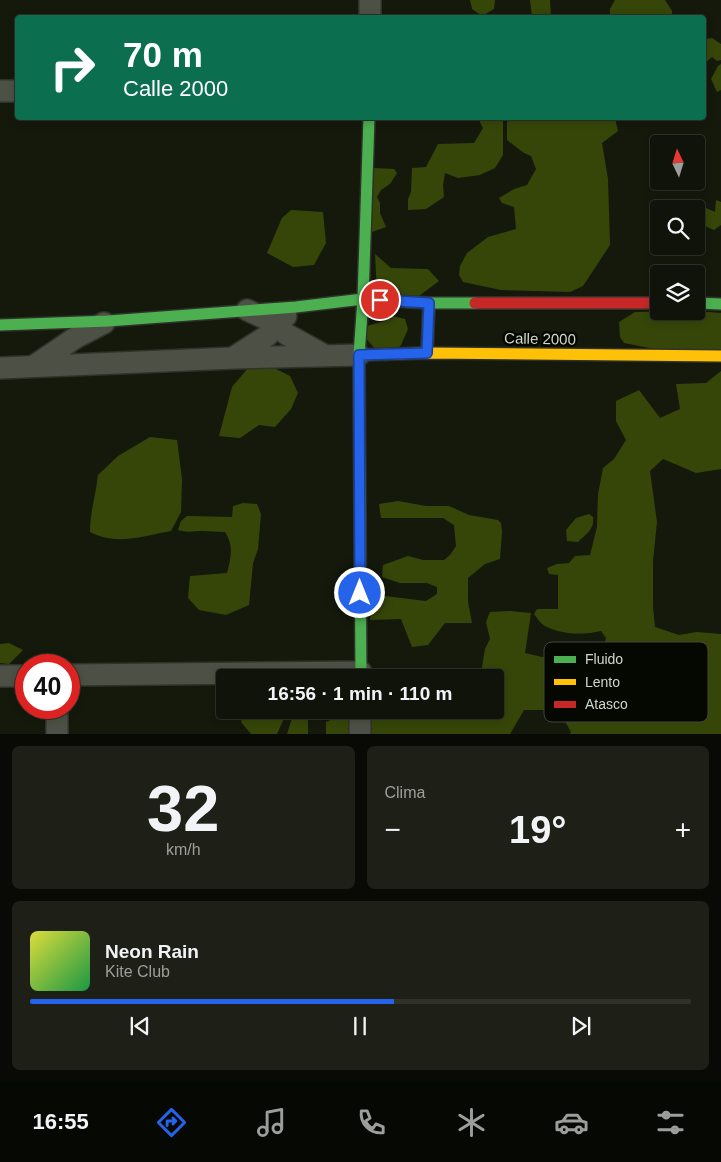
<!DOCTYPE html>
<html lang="es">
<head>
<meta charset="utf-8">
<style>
  body { margin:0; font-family:Helvetica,sans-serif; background:#1e2017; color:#f1f3f6; height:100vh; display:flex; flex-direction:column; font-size:19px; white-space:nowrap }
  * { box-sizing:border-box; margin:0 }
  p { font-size:16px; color:#9c9e9c }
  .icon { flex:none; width:28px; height:28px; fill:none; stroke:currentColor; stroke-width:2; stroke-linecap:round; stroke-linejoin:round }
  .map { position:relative; height:734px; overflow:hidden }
  .side { display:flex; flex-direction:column; gap:12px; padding:12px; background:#090a05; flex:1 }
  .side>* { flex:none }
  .banner { position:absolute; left:15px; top:15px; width:691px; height:105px; border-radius:5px; box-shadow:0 2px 8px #0003,0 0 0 1px #30322a; background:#0b6e4f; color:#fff; overflow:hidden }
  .needle { width:32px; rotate:356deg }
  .fabs { position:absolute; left:650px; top:135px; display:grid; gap:10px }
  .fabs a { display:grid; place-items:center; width:55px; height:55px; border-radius:5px; background:#101309; box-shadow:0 2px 8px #0003,0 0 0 1px #30322a; font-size:25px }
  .speed { position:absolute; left:15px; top:654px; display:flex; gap:10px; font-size:25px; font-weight:700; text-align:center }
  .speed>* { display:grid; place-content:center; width:65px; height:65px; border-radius:50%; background:#101309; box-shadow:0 2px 8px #0003,0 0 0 1px #30322a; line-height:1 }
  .speed .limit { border:8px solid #d22; background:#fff; color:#111 }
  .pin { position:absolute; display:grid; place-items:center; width:42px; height:42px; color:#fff; margin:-21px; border:2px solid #fff; border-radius:50%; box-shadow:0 1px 5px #0007 }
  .me { position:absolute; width:55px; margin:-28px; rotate:0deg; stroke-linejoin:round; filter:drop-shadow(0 0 4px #0008) }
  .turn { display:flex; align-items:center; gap:18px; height:105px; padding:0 25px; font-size:22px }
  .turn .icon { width:65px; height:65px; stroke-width:2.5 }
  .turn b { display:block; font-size:35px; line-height:42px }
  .big { font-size:38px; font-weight:700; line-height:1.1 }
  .side .widget { flex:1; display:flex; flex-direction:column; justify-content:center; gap:8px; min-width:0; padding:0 18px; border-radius:8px; background:#1e2017 }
  .side .dial { align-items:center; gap:0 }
  .dial b { font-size:65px; line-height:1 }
  .song { display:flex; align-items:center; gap:15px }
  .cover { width:60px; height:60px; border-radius:8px; background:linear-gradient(135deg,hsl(60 70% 55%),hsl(140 70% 35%)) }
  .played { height:5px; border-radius:2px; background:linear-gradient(90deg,#2563eb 55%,#30322a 55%) }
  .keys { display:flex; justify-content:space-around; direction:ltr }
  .heat { display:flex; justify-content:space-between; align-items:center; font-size:28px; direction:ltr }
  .side .tiles { flex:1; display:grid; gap:12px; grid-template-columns:1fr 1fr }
  .widget:last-child { grid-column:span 2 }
  .trip { position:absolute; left:216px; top:669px; width:288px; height:50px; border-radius:5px; background:#101309; box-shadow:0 2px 8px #0003,0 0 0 1px #30322a; font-weight:700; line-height:50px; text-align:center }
  .menu { display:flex; height:80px; justify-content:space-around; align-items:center; background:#060804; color:#9c9e9c }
  .menu .icon { width:35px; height:35px }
  .menu .active { color:#2563eb }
  .menu b { font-size:22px; color:#f1f3f6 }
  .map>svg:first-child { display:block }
  .forest { fill:#364609 }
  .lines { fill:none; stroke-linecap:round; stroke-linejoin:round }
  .street-casing { stroke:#2f322a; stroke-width:24 }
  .fast-casing { stroke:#2f322a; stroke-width:14 }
  .slow-casing { stroke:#2f322a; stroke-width:14 }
  .jam-casing { stroke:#2f322a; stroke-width:14 }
  .street { stroke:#4d5145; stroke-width:21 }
  .fast { stroke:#4caf50; stroke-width:11 }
  .slow { stroke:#ffc107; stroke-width:11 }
  .jam { stroke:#c62828; stroke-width:11 }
  .route-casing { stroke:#184099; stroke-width:12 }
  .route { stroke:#2563eb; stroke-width:9 }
  .labels { text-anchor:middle; stroke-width:5; stroke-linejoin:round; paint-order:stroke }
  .street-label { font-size:15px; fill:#d0d6c7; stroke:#050701 }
  .key { fill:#050701; stroke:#42453c; stroke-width:1 }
  .key-label { font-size:14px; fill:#d0d6c7 }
</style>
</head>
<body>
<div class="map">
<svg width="721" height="735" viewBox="0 0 721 735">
  <rect width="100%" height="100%" fill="#15190c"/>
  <path class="forest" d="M470,0H495L494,9L482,16L472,9Z
    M530,0H550L551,17H532Z
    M615,0H665L672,11V17H610V9Z
    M712,38L721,44V60L717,61L712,57L704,64V48L706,46V39Z
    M721,64V90L717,92L711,79L718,66Z
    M478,118H503V155L495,168L480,175L458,178L445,173L443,185L444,197L426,209L408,210V199L411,192L412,168L426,167L438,144L474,143L483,128Z
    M510,118H615L618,131L602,143L608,179L610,245L583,286L570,292L501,290L463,282L459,275L460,266L467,253L488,237L516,229L514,207L502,203L499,198L514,189L527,185L536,169L531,156L524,153L507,140V122Z
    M374,168L394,169L397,173L390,184L381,190L377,197L380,203V213L386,227L369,233Z
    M716,200L721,202V225L714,230L696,222V209H692L706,208L715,212Z
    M291,210L323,212L326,243L314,265L293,267L267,253L282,218Z
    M375,254L391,268L428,269L439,281L407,305L377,292Z
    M696,311L721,313V362L624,343L620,337L619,322L635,312Z
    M393,316L405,319L408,329L401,345L386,362L364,336L367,326L384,321Z
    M272,367L290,376L298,393L291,409L275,427L259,425L240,438L219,436L232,387L248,368Z
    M721,371V469L696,473L663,459L650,471L657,522L653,561V607L655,627L679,635L697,632L721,634V734H570L571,732L561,714L546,710H524L510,734H326V722L352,710H495V678L482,677V667L485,649L490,639L486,622L490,612L510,611L531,613L525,653L542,657H557L576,670L614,683L616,675L601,658L606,638L601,631C583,635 562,635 545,626C541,624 537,618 534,614L537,609H558V575L549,574L547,568L557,564L569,563L575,556L590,555L597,527L598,494L603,468L614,459L626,440L616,421V401L639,390L660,418L680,409L676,384L706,383Z
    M150,437L177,440L182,479L181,512L171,531C143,536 116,546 90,532C90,512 96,494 98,475L118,456Z
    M398,501L426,506H449L469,515L498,520L501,523L502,532L500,559L485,564L468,578V602L472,623H445L428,645L412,647L401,619L370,620L374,591L385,596L426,601L437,594V587L427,583H400L382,577L383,565L408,556L423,560H444L450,555L456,546L454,525L443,518H381L379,504Z
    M243,503L257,504L261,514L258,549L253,563L249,605L226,615L199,610L188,598L190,576L227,573C231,558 234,545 225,532C217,532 211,531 203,531C194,531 187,533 178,530L181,521L187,516L232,517L233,506Z
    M589,514L593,517C595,529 586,534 578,542L567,541L566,530L576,518Z
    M9,643L23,650L9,664L0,663V644Z
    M244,710H284L285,716L277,734H251L241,722Z
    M290,710H310L308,721V734H287L293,715Z"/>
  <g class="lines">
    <defs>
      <path id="street" d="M370,0V18
        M0,91H18
        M247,310L277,324L286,334L324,355
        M234,357L267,336L286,316
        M34,366L75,338L104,323
        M0,368L234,358L359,355
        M69,675L361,672
        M0,676H26
        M57,735V708
        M360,735V710"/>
      <path id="fast" d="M696,303L721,304
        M0,325L108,321L296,307L363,299L429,303H475
        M427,353L429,303
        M361,678L359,355L363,299L369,118"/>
      <path id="slow" d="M359,355L427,353L721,356"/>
      <path id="jam" d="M475,303H659"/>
    </defs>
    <use href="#street" class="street-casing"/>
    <use href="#fast" class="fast-casing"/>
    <use href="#slow" class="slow-casing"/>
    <use href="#jam" class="jam-casing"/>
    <use href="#street" class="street"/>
    <use href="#fast" class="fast"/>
    <use href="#slow" class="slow"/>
    <use href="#jam" class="jam"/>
  </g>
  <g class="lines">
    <defs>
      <path id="route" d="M360,593L359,355L427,353L429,303L380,300"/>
    </defs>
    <use href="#route" class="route-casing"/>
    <use href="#route" class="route"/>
  </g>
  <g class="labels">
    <g class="street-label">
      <text transform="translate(540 339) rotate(1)" y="5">Calle 2000</text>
    </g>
  </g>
  <rect x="544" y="642" width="164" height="80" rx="8" class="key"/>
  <rect x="554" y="656" width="22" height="7" fill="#4caf50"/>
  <rect x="554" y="679" width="22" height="6" fill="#ffc107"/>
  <rect x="554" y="701" width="22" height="7" fill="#c62828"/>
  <g class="key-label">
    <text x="585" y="664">Fluido</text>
    <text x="585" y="687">Lento</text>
    <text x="585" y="709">Atasco</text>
  </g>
</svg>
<div class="fabs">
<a><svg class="needle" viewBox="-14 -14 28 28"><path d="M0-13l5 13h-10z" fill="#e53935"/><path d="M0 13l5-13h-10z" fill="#9c9e9c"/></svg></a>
<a><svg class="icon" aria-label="search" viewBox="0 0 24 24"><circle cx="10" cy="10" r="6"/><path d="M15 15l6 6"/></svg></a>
<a><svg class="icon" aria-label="layers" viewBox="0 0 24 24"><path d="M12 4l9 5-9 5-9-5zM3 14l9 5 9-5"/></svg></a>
</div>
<div class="speed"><div class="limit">40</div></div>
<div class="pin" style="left:380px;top:300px;background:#d93025"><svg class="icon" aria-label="arrive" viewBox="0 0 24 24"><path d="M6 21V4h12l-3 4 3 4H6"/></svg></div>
<svg class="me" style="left:360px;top:593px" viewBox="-20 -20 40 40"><circle r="17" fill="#2563eb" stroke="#fff" stroke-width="3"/><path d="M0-11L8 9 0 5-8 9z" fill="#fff"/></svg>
<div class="trip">16:56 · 1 min · 110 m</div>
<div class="banner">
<div class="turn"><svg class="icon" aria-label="right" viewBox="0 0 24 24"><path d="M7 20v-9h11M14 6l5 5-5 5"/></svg><div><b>70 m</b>Calle 2000</div></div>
</div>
</div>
<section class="side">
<div class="tiles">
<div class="widget dial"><b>32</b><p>km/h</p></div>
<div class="widget"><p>Clima</p>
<div class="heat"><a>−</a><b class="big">19°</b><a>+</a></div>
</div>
<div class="widget">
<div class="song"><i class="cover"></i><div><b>Neon Rain</b><p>Kite Club</p></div></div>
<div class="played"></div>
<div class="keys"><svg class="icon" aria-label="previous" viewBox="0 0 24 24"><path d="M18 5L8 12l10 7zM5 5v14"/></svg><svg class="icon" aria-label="pause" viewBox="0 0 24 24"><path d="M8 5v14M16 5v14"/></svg><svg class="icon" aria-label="next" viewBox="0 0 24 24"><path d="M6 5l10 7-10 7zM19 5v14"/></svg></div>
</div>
</div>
</section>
<nav class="menu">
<b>16:55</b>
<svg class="icon active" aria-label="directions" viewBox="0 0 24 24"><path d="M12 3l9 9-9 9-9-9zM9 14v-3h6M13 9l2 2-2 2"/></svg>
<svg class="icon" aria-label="music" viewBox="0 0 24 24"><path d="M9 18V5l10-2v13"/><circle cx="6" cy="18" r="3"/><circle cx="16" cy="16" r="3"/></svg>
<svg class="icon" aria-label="phone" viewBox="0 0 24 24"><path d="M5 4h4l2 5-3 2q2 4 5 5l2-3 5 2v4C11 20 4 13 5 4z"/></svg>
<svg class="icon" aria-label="climate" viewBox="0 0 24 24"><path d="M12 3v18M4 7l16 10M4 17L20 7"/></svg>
<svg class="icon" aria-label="car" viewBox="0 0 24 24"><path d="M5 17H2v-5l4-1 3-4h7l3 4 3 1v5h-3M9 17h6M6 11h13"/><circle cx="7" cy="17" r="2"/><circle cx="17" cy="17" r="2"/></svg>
<svg class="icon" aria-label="filters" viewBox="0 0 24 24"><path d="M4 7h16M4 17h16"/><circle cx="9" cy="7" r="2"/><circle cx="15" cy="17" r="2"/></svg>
</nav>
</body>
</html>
